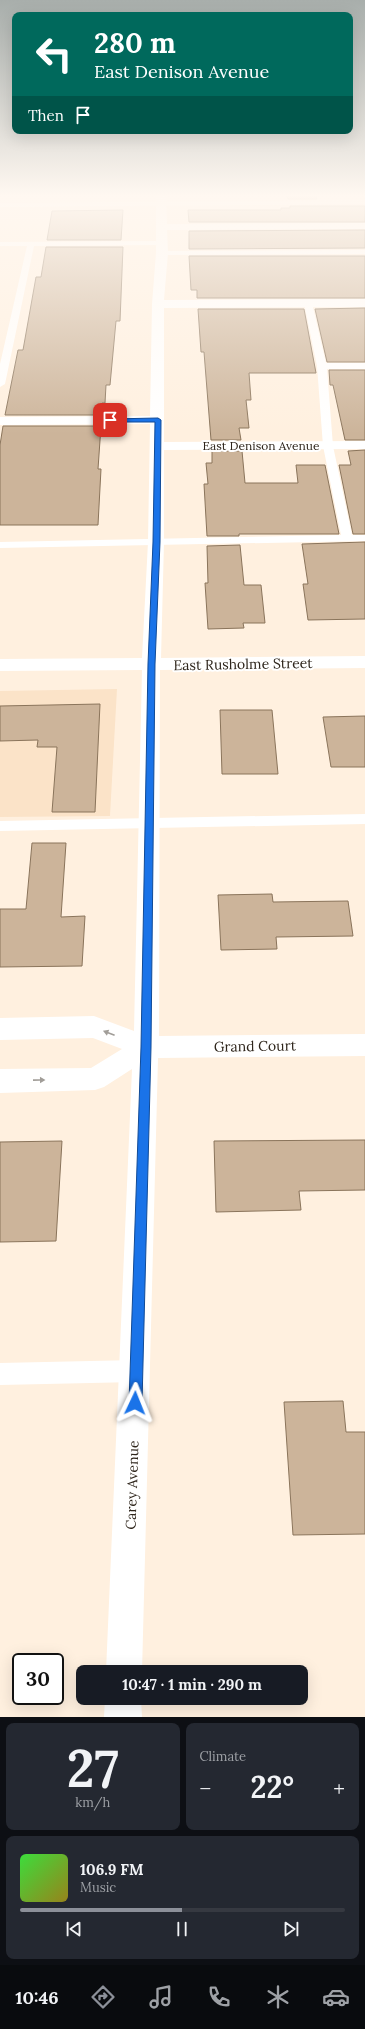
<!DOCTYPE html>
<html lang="en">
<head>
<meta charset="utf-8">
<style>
  body { margin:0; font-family:Lora,serif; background:#242831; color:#f1f3f6; height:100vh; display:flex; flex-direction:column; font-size:15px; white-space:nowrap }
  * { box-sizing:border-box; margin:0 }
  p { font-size:13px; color:#9ea1a6 }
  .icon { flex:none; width:22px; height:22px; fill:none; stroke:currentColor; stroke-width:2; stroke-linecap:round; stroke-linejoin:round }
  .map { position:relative; height:1717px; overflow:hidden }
  .side { display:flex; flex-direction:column; gap:6px; padding:6px; background:#0d0f14; flex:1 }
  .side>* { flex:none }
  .banner { position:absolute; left:12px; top:12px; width:341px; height:122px; border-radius:8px; box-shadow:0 4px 16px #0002; background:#00695c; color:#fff; overflow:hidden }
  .speed { position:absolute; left:12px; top:1653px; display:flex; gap:8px; font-size:20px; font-weight:700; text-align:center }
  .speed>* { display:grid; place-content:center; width:52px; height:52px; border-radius:50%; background:#171b24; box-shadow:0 4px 16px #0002; line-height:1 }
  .speed .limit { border:2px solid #111; border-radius:6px; background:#fff; color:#111 }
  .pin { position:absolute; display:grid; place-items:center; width:34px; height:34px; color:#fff; margin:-17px; border-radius:8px; box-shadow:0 2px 6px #0006 }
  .me { position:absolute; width:44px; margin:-22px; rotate:2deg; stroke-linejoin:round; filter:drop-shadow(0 0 3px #0008) }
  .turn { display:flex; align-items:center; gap:14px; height:84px; padding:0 16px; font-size:18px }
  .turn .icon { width:52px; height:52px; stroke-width:2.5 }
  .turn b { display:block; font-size:28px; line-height:34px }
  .then { display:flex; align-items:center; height:38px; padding:0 16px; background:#0003; gap:8px; font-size:15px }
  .big { font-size:30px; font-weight:700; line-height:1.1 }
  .side .card { flex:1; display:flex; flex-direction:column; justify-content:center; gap:6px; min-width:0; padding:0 14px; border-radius:8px; background:#242831 }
  .side .dial { align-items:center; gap:0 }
  .dial b { font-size:52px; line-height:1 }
  .song { display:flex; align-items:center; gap:12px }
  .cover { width:48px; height:48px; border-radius:6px; background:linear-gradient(135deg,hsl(120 70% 55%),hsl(50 70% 35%)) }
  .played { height:4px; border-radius:2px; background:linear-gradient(90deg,#8c9099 50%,#363941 50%) }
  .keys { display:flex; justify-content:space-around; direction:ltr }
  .heat { display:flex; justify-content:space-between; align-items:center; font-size:22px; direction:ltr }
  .side .tiles { flex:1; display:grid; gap:6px; grid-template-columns:1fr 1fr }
  .card:last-child { grid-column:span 2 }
  .trip { position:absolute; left:76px; top:1665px; width:232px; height:40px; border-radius:8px; background:#171b24; box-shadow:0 4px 16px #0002; font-weight:700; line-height:40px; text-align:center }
  .tabs { display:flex; height:64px; justify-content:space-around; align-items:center; background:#090b0e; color:#9ea1a6 }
  .tabs .icon { width:28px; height:28px }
  .tabs .on { color:#8c9099 }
  .tabs b { font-size:18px; color:#f1f3f6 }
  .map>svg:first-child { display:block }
  .built { fill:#fbe3c8 }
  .building { fill:#ccb49a; stroke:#8a745b }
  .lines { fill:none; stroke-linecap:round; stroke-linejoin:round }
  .service { fill:#fff; fill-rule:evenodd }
  .minor { fill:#fff; fill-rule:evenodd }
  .oneway { fill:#a19d98 }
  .route { fill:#1a73e8; stroke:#114b97 }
  .labels { text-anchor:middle; stroke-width:4; stroke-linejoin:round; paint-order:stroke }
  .far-street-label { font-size:12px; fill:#2e251b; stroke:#fff }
  .street-label { font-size:14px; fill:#2e251b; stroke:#fff }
</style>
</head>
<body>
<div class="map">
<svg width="365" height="1717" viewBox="0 0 365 1717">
  <rect width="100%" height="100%" fill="#fff0df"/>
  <path class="built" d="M117,689L110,816L0,817V691Z"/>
  <path class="building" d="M287,196H316L317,199H288Z
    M290,206H365V222H189L188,210H281V208H290Z
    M123,210L121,240H47L52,211Z
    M365,230V248L189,249V231Z
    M46,247H123L120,321H116L110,385H106L105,403H102V415H5L18,350H23L36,277H41Z
    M189,256H365V298H197V290H191Z
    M365,308V362H327L315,309Z
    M198,309H304L316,373H249L251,400H246L249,428H239L241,440H211L204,352H201Z
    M329,370H365V440H345L333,385H330Z
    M3,426H101L98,469H101L98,525H0V445Z
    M365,450V534H353L339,465H351L348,451Z
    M212,451H242L245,483H298L296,465H325L339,534H239V536H207L204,484H208L206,463H212Z
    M365,542V619L308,620L303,584H308L302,544Z
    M240,545L244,585H261L265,623H243L244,628L208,629L205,583H208L207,546Z
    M100,704L95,812H52L57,747H37L38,740L0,741V706Z
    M220,710H272L278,774H222Z
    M365,716V767H331L323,717Z
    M32,843H66L61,917L85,916L82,966L0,967V909H26Z
    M272,894L273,902L348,901L353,936L276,937L277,949L221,950L218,895Z
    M365,1140V1190L299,1191L301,1210L216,1212L214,1141Z
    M62,1141L56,1241L0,1242V1142Z
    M343,1401L346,1432H365V1534L293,1535L284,1402Z"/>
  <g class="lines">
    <path class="service" d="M365,200V204L0,207V203Z
      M162,241H165V245L34,246L5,384L0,387V364L27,246H0V242Z
      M365,250V254L162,255L158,253L162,251Z
      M308,300L312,303L326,363H365V369H327L333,446L352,535H365V541L0,548V542L341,535L323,446L317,366L304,303Z
      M365,814V824L0,831V821Z
      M136,1360L143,1364L147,1371L143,1378L136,1382L0,1385V1363Z"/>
    <path class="minor" d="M156,194H166L167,224L365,223V229L167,230L168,253L164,300L365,299V307L164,308V442L365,441V449L164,450V542L161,658L365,656V668L160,670L159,1036L365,1034V1056L158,1058L142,1672H106L132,1069L104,1087L95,1090L0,1093V1069L91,1068L122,1049L93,1038L0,1040V1018L94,1016L134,1031L142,670L0,671V659L142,658L148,542L150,424L0,425V417L150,416L152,304L156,253Z
      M105,1698H141L142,1717H104Z"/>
  </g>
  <defs><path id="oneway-solid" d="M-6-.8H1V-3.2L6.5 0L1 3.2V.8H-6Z"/></defs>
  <g class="oneway">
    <use href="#oneway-solid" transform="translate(109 1033) rotate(-159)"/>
    <use href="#oneway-solid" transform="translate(39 1080) rotate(-1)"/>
  </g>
  <linearGradient id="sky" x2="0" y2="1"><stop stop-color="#a8aeab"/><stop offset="0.45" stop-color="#fff8f1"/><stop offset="1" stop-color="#fff8f1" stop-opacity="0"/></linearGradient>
  <rect width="365" height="434" fill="url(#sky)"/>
  <path class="route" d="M158,418L161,420L160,542L155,664L151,1047L142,1403L140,1407L135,1409L131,1407L129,1403L141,1047L148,664L153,542L155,422H110L107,420L110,419Z"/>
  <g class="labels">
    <g class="far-street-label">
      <text x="261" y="450">East Denison Avenue</text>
    </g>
    <g class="street-label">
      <text transform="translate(243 664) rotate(-1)" y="5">East Rusholme Street</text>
      <text transform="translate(255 1046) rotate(-1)" y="5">Grand Court</text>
      <text transform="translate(132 1485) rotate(-88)" y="5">Carey Avenue</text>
    </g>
  </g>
</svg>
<div class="speed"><div class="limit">30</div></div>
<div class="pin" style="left:110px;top:420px;background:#d93025"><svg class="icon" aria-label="arrive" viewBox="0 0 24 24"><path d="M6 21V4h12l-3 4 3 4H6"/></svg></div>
<svg class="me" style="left:135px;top:1403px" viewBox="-20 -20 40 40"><path d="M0-17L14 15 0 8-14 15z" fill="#1a73e8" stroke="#fff" stroke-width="4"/></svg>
<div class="trip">10:47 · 1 min · 290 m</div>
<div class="banner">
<div class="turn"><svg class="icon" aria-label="left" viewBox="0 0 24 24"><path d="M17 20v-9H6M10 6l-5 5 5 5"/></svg><div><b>280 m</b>East Denison Avenue</div></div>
<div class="then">Then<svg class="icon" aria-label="arrive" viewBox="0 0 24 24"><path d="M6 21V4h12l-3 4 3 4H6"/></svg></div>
</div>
</div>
<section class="side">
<div class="tiles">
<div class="card dial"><b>27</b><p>km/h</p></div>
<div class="card"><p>Climate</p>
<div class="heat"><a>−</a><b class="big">22°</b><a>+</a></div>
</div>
<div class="card">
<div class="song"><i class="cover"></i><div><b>106.9 FM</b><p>Music</p></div></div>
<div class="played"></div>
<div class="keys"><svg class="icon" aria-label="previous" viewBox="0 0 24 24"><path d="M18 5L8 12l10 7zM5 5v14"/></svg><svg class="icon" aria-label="pause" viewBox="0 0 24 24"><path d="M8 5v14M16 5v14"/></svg><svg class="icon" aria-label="next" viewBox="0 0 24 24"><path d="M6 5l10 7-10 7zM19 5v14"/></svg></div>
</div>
</div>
</section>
<nav class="tabs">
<b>10:46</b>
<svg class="icon on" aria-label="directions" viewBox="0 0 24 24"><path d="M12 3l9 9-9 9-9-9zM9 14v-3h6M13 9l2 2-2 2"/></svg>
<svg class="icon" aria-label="music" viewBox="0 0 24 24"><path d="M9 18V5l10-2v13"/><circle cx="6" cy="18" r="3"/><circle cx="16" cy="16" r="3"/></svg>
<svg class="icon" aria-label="phone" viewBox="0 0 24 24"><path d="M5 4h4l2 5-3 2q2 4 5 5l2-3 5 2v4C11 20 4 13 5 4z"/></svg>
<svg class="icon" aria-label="climate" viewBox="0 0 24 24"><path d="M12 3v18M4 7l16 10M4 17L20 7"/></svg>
<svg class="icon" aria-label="car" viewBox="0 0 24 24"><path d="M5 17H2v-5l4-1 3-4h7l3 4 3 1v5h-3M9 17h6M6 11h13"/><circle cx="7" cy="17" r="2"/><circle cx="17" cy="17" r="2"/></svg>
</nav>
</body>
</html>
